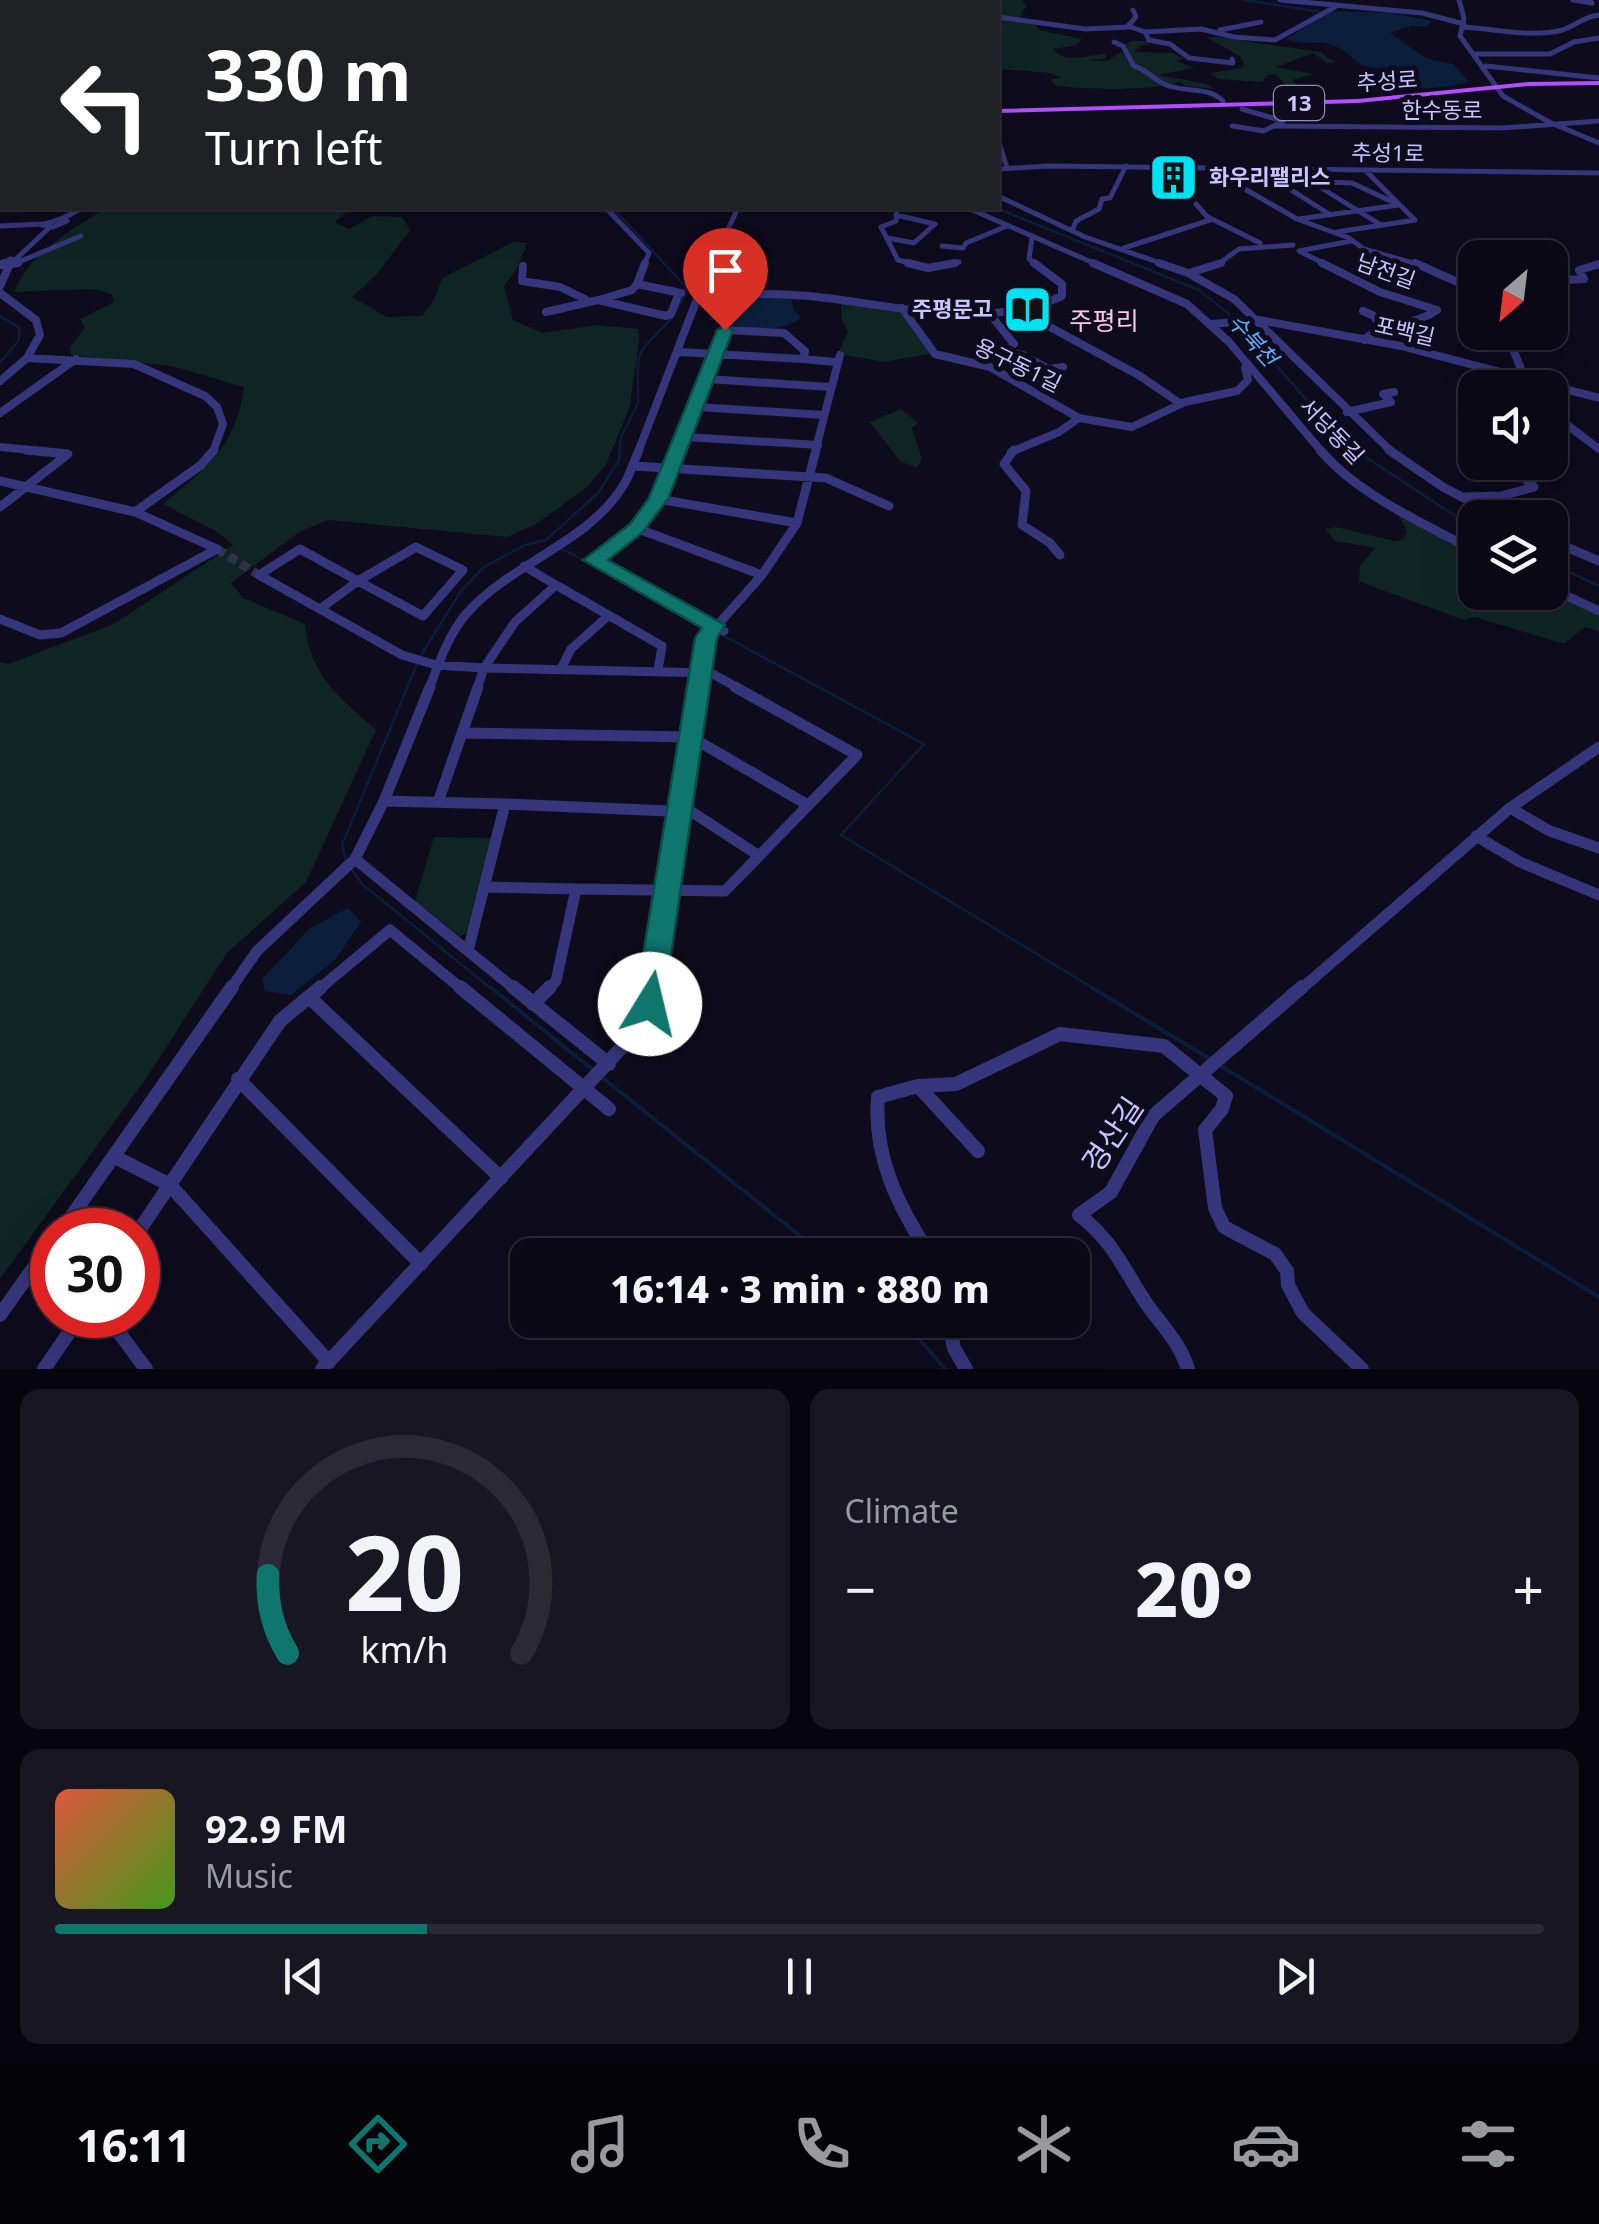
<!DOCTYPE html>
<html lang="en">
<head>
<meta charset="utf-8">
<style>
  body { margin:0; font-family:"Noto Sans","Noto Sans KR",sans-serif; background:#181622; color:#f1f3f6; height:100vh; display:flex; flex-direction:column; font-size:38px; white-space:nowrap }
  * { box-sizing:border-box; margin:0 }
  p { font-size:32px; color:#999aa0 }
  .icon { flex:none; width:55px; height:55px; fill:none; stroke:currentColor; stroke-width:2; stroke-linecap:round; stroke-linejoin:round }
  .map { position:relative; height:1369px; overflow:hidden }
  .drawer { display:flex; flex-direction:column; gap:20px; padding:20px; background:#06040c; flex:1 }
  .drawer>* { flex:none }
  .top-card { position:absolute; left:0px; top:0px; width:1000px; height:210px; box-shadow:0 10px 40px #0002,0 0 0 2px #2a2934; background:#202124; color:#fff; overflow:hidden }
  .needle { width:65px; rotate:208deg }
  .controls { position:absolute; left:1458px; top:240px; display:grid; gap:20px }
  .controls a { display:grid; place-items:center; width:110px; height:110px; border-radius:20px; background:#0a0815; box-shadow:0 10px 40px #0002,0 0 0 2px #2a2934; font-size:50px }
  .speed { position:absolute; left:30px; top:1208px; display:flex; gap:20px; font-size:50px; font-weight:700; text-align:center }
  .speed>* { display:grid; place-content:center; width:130px; height:130px; border-radius:50%; background:#0a0815; box-shadow:0 10px 40px #0002,0 0 0 2px #2a2934; line-height:1 }
  .speed .limit { border:15px solid #d22; background:#fff; color:#111 }
  .pin { position:absolute; display:grid; place-items:center; width:85px; height:85px; color:#fff; margin:-102px -42px; border-radius:50% 50% 50% 0; rotate:-45deg; box-shadow:0 0 10px #0007 }
  .pin .icon { rotate:45deg }
  .me { position:absolute; width:110px; margin:-55px; rotate:9deg; stroke-linejoin:round; filter:drop-shadow(0 0 8px #0008) }
  .turn { display:flex; align-items:center; gap:35px; height:210px; padding:0 40px; font-size:45px }
  .turn .icon { width:130px; height:130px; stroke-width:2.5 }
  .turn b { display:block; font-size:70px; line-height:85px }
  .big { font-size:75px; font-weight:800; line-height:1.1 }
  .drawer .tile { flex:1; display:flex; flex-direction:column; justify-content:center; gap:15px; min-width:0; padding:0 35px; border-radius:20px; background:#181622 }
  .drawer .dial { align-items:center; gap:0 }
  .dial svg { height:260px; overflow:visible; fill:none; stroke:#2a2934; stroke-width:7; stroke-linecap:round; text-anchor:middle }
  .dial text { fill:#f1f3f6; stroke:none }
  .song { display:flex; align-items:center; gap:30px }
  .cover { width:120px; height:120px; border-radius:15px; background:linear-gradient(135deg,hsl(10 70% 55%),hsl(100 70% 35%)) }
  .played { height:10px; border-radius:5px; background:linear-gradient(90deg,#0f766e 25%,#2a2934 25%) }
  .keys { display:flex; justify-content:space-around; direction:ltr }
  .heat { display:flex; justify-content:space-between; align-items:center; font-size:55px; direction:ltr }
  .drawer .tiles { flex:1; display:grid; gap:20px; grid-template-columns:1fr 1fr }
  .tile:last-child { grid-column:span 2 }
  .trip { position:absolute; left:510px; top:1238px; width:580px; height:100px; border-radius:20px; background:#0a0815; box-shadow:0 10px 40px #0002,0 0 0 2px #2a2934; font-weight:800; line-height:100px; text-align:center }
  .dock { display:flex; height:160px; justify-content:space-around; align-items:center; background:#040308; color:#999aa0 }
  .dock .icon { width:70px; height:70px }
  .dock .selected { color:#0f766e }
  .dock b { font-size:45px; color:#f1f3f6 }
  .map>svg:first-child { display:block }
  .green { fill:#0e2524 }
  .water { fill:#0a1e3c }
  .lines { fill:none; stroke-linecap:round; stroke-linejoin:round }
  .stream-far1 { stroke:#0a1e3c; stroke-width:2.5 }
  .stream { stroke:#0a1e3c; stroke-width:4 }
  .minor-tunnel { stroke:#333049; stroke-width:9; stroke-dasharray:9 5; stroke-linecap:butt }
  .minor-far4 { stroke:#35357b; stroke-width:5 }
  .minor-far3 { stroke:#35357b; stroke-width:8 }
  .minor-far2 { stroke:#35357b; stroke-width:9 }
  .minor-far1 { stroke:#35357b; stroke-width:11 }
  .minor { stroke:#35357b; stroke-width:14 }
  .major { fill:#b44cff; fill-rule:evenodd }
  .route { fill:#0f766e; stroke:#0a4d48; stroke-width:2.5 }
  .labels { text-anchor:middle; stroke-width:10; stroke-linejoin:round; paint-order:stroke }
  .far-street-label { font-size:22px; fill:#c9c5ff; stroke:#0d0b1c }
  .shield { fill:#0d0b1c; stroke:#918dbb; stroke-width:2.5 }
  .shield-label { font-size:22px; font-weight:bold; fill:#c9c5ff }
  .far-poi-label { font-size:22px; font-weight:bold; fill:#c9c5ff; stroke:#0d0b1c; text-anchor:start }
  .far-water-label { font-size:22px; font-style:italic; fill:#53b7ff; stroke:#0d0b1c }
  .far-quarter-label { font-size:25px; fill:#ffc7ed; stroke:#0d0b1c }
  .near-street-label { font-size:30px; fill:#c9c5ff; stroke:#0d0b1c }
</style>
</head>
<body>
<div class="map">
<svg width="1599" height="1369" viewBox="0 0 1599 1369">
  <rect width="100%" height="100%" fill="#0d0b1c"/>
  <path class="green" d="M994,0H1022L1027,8L1022,10L1021,18L1034,22L1039,30L1082,39L1076,45L1053,49C1069,66 1085,54 1106,54V58L1089,61H1107L1121,52L1125,54L1124,47L1131,41H1148L1149,45H1141L1134,52L1172,53L1184,59L1177,61L1194,68L1158,75L1207,84L1214,89L1185,86L1180,82C1155,91 1082,90 1054,85L1051,79L1061,78L1051,73L998,69V18L1004,17L998,14V2H990Z
    M1217,37L1321,52L1335,63H1327L1313,53L1276,67L1313,74L1292,80L1298,85H1286L1275,74L1268,75L1262,82L1219,79L1210,73L1242,68L1244,64L1240,56L1208,38Z
    M106,208H351L335,222L349,229L372,216L402,217L410,230L377,274L352,297L387,317L422,316L434,300L442,278L513,242L527,243L517,269L504,286L513,320L543,333L596,325L638,329L639,340L630,406L606,465L586,488L536,524L507,537L328,520L299,532L231,583L243,598L305,624C309,675 340,698 376,730L306,882L227,953L147,1077L0,1279V662L8,664L114,624L233,545L216,531L163,504C207,468 236,446 244,387L172,366L71,355L70,347L85,328L80,319L114,302L112,294L93,289L14,292C30,253 72,229 106,208Z
    M841,300L901,310L930,354L884,362L838,354L848,331L842,320Z
    M901,409L918,423L912,428L922,459L917,468L900,461L870,422Z
    M1396,511L1475,554V592H1550L1599,614V631L1585,627L1564,644L1475,617L1464,620L1363,583L1359,581L1360,566L1375,548L1335,541L1325,529L1336,527L1394,541L1403,540L1407,531Z
    M434,837L493,838L468,933L460,936L415,901Z"/>
  <path class="water" d="M1330,11L1392,13L1431,21L1427,27L1411,26L1390,33L1427,59L1453,64L1469,82C1443,87 1392,99 1378,68C1353,67 1354,54 1335,46C1318,39 1303,47 1286,39Z
    M710,296L792,297L793,309L801,318C775,337 738,327 709,319Z
    M348,908L361,922L336,959L291,995L265,991L262,979L310,928Z"/>
  <g class="lines">
    <path class="stream-far1" d="M1244,0L1322,12
      M613,208L685,286L686,293L676,311
      M996,208L1199,290L1235,319
      M0,316L20,328L18,342L0,362
      M1240,325L1346,444L1475,529
      M560,548L593,565
      M1550,563L1599,586
      M613,576L924,744L841,835L1096,990
      M420,657L461,591L484,567L525,545L546,540L598,493L619,460L621,437L638,403V359L644,347L672,318
      M346,860L342,845L417,664
      M350,867L363,885L493,990"/>
    <path class="stream" d="M490,987L593,1070
      M1091,987L1210,1059
      M1221,1066L1599,1297
      M603,1078L824,1255
      M903,1320L945,1369"/>
    <path class="minor-tunnel" d="M217,549L259,575"/>
    <path class="minor-far4" d="M830,0L842,2
      M1280,0L1422,13L1464,24
      M1459,0L1464,18L1460,36L1503,96L1549,122L1599,143
      M1573,0L1592,3L1589,0
      M1133,10L1136,17L1128,26L1145,32L1201,29L1234,37L1275,40L1335,7
      M998,17L1085,29L1129,27
      M1464,27C1495,29 1531,38 1562,30C1576,26 1584,16 1599,15
      M1220,30L1261,22
      M1145,32L1149,40L1170,44L1189,58L1233,63L1232,59
      M1114,42L1123,46L1134,66C1147,69 1155,82 1169,86C1187,92 1209,87 1223,101
      M1476,54H1550L1574,42L1599,38
      M1486,66L1599,78
      M1232,126L1264,131L1283,121L1242,109
      M1275,126L1502,128L1599,121
      M998,139L1007,168
      M998,169L1048,166L1599,173
      M1210,169L1297,219L1349,238L1364,249L1420,265
      M1233,179L1352,183L1399,205L1299,219
      M1280,183L1329,214
      M1315,184L1381,225
      M998,196L1085,237L1166,265
      M606,208L649,253L644,265
      M897,208L896,221L881,227L898,260L918,265
      M968,208L1098,265
      M63,218L67,221L53,227L42,225Z
      M63,218L83,208
      M1210,218L1260,243
      M0,226L43,224
      M1072,231L1076,221L1099,209L1102,199L1110,198L1126,166
      M1337,232L1415,220L1365,170
      M888,238L914,243L935,224L896,215
      M1032,238L1029,259L1037,265
      M942,246L963,248L966,243L1007,226
      M1124,248L1210,220L1196,204
      M16,259L49,228
      M21,261L81,236
      M3,265L10,259L21,261L14,265
      M711,265L738,208
      M942,265L959,262
      M1217,265L1239,249L1293,245
      M1327,265L1299,251L1351,241
      M1595,265L1599,264"/>
    <path class="minor-far3" d="M4,263L1,265L18,263
      M645,263L637,284L681,293
      M908,263L928,268L955,263
      M1093,263L1187,304L1229,342L1322,452
      M1159,263L1188,273L1234,299L1392,452
      M1322,263L1380,292L1437,310
      M1415,263L1475,290
      M523,266L522,281L560,287L585,299
      M1189,273L1221,263
      M1550,281L1584,279L1579,270L1599,264
      M0,286L9,266
      M0,293L36,320L40,335L27,358L0,381
      M700,293C736,294 773,293 809,296C891,304 984,332 1062,296V284L1034,263
      M602,299L632,290L637,284
      M902,308L935,354L990,367L1079,418
      M1017,309L1140,376L1181,404
      M1363,311L1374,316L1378,324
      M546,312L598,300L666,316L671,314L679,293
      M988,312L1014,344L1006,351L1023,355
      M1211,324L1259,320L1401,346L1599,398
      M1506,332L1528,386
      M1364,340C1386,319 1414,327 1437,310
      M679,352L803,359
      M27,358L134,364L205,396L217,407L223,424L213,452
      M1032,360L1049,369L1063,367
      M707,379L830,387
      M697,407L824,415
      M1347,412L1391,402L1383,394L1394,392
      M1550,412L1599,449
      M0,413L76,359
      M1467,433L1475,437
      M686,437L818,445
      M0,447L50,452
      M638,452L711,263
      M677,452L725,330L784,333L805,351L803,359L835,362
      M815,452L840,355
      M1011,452L1059,432L1079,418L1132,427L1185,402L1237,391L1248,380L1245,368"/>
    <path class="minor-far2" d="M678,450C654,508 643,523 593,561L724,631
      M1014,450L1004,464L1026,491L1022,525L1050,543L1060,555
      M1320,450C1359,496 1422,522 1475,551
      M1389,450L1443,487L1502,518
      M634,466L826,478L889,506
      M0,481L135,512L217,549
      M1465,497L1501,496L1534,487L1508,462
      M658,499L797,523
      M0,507L68,454L26,450
      M135,512L201,465L214,450
      M636,528L762,575
      M1550,540L1599,561
      M416,547L463,570L423,616L358,581Z
      M524,566L556,585
      M358,581L300,549L259,575L402,655L436,665L484,668L477,689
      M1550,588L1599,611
      M320,609L358,581
      M0,619L40,635L61,633L217,549
      M561,669L571,649L608,616
      M658,670L662,646L556,585L515,622L484,668L711,673L740,689
      M429,689C439,663 448,635 467,613C511,563 588,543 623,486C630,475 634,461 639,450
      M698,689L706,638L762,575L797,523L816,450"/>
    <path class="minor-far1" d="M464,733L691,737L808,805
      M384,801L505,804
      M438,802L478,687
      M1510,808L1550,831L1599,848
      M1476,836L1520,862L1599,895
      M355,859L468,951
      M486,887L576,889
      M230,990L257,951L355,859L384,801L430,687
      M318,990L390,930L463,990
      M516,990L468,951L505,804L692,812L758,855
      M547,990L556,981L576,889L725,891L857,755L735,687
      M651,990L698,687
      M1300,990L1510,808L1599,747"/>
    <path class="minor" d="M460,987L609,1109
      M513,987L609,1064
      M309,997L501,1178
      M533,1004L550,987
      M238,1079L421,1264
      M918,1086L978,1151
      M115,1157L170,1185L329,1362
      M62,1230L232,987
      M138,1232L280,1021L321,987
      M930,1255C898,1206 873,1156 878,1097L918,1086L956,1084L1060,1034L1164,1046L1226,1096L1222,1109L1205,1130L1215,1208L1224,1227L1275,1254L1287,1271L1288,1285L1303,1313L1362,1369
      M0,1315L52,1242
      M106,1315L146,1369
      M948,1320L954,1348L966,1369
      M44,1369L81,1315
      M322,1369L639,1029L652,987
      M1188,1369C1179,1341 1162,1326 1146,1303C1122,1267 1114,1242 1079,1215L1111,1192L1153,1116L1302,987"/>
    <path class="major" d="M1599,81V85L1528,86L1358,103L998,113V109L1358,99L1528,82Z
      M0,165H2V169H0Z"/>
  </g>
  <path class="route" d="M725,325L733,330L668,499L643,532L608,560L725,625L717,638L664,1004L660,1014L650,1018L639,1014L635,1004L695,638L702,628L583,560L630,524L649,498L717,330Z"/>
  <defs>
    <symbol id="building-square" viewBox="-11 -11 22 22"><rect x="-9" y="-9" width="18" height="18" rx="4" fill="#00e2f0" stroke="#0d0b1c"/><path d="M-4-6H4V6H1V3H-1V6H-4ZM-2.5-4.3h1.7v1.8h-1.7ZM.8-4.3h1.7v1.8H.8ZM-2.5-1h1.7V.8h-1.7ZM.8-1h1.7V.8H.8Z" fill="#111"/></symbol>
    <symbol id="library-square" viewBox="-11 -11 22 22"><rect x="-9" y="-9" width="18" height="18" rx="4" fill="#00e2f0" stroke="#0d0b1c"/><path d="M-6-4Q-3-5.5-.7-3.5V5Q-3 3-6 4ZM6-4Q3-5.5 .7-3.5V5Q3 3 6 4Z" fill="#111"/></symbol>
  </defs>
  <g fill-rule="evenodd">
    <use href="#building-square" x="1146" y="150" width="55" height="55"/>
    <use href="#library-square" x="1000" y="282" width="55" height="55"/>
  </g>
  <g class="labels">
    <g class="far-street-label">
      <text transform="translate(1387 81) rotate(-4)" y="8">추성로</text>
      <text x="1442" y="118">한수동로</text>
      <text transform="translate(1388 153) rotate(1)" y="8">추성1로</text>
      <text transform="translate(1386 271) rotate(20)" y="8">남전길</text>
      <text transform="translate(1405 331) rotate(13)" y="8">포백길</text>
      <text transform="translate(1018 365) rotate(26)" y="8">용구동1길</text>
      <text transform="translate(1332 431) rotate(46)" y="8">서당동길</text>
    </g>
    <rect class="shield" x="1274" y="86" width="50" height="34" rx="8"/>
    <g class="shield-label">
      <text x="1299" y="111">13</text>
    </g>
    <g class="far-poi-label">
      <text x="1209" y="185">화우리팰리스</text>
      <text x="993" y="317" text-anchor="end">주평문고</text>
    </g>
    <g class="far-water-label">
      <text transform="translate(1253 340) rotate(48)" y="8">수북천</text>
    </g>
    <g class="far-quarter-label">
      <text x="1104" y="330">주평리</text>
    </g>
    <g class="near-street-label">
      <text transform="translate(1113 1135) rotate(-56)" y="10">경산길</text>
    </g>
  </g>
</svg>
<div class="controls">
<a><svg class="needle" viewBox="-14 -14 28 28"><path d="M0-13l5 13h-10z" fill="#e53935"/><path d="M0 13l5-13h-10z" fill="#999aa0"/></svg></a>
<a><svg class="icon" aria-label="sound" viewBox="0 0 24 24"><path d="M4 9h4l5-4v14l-5-4H4zM17 9q2 3 0 6"/></svg></a>
<a><svg class="icon" aria-label="layers" viewBox="0 0 24 24"><path d="M12 4l9 5-9 5-9-5zM3 14l9 5 9-5"/></svg></a>
</div>
<div class="speed"><div class="limit">30</div></div>
<div class="pin" style="left:725px;top:330px;background:#d93025"><svg class="icon" aria-label="arrive" viewBox="0 0 24 24"><path d="M6 21V4h12l-3 4 3 4H6"/></svg></div>
<svg class="me" style="left:650px;top:1004px" viewBox="-20 -20 40 40"><circle r="19" fill="#fff"/><path d="M0-13L10 11 0 6-10 11z" fill="#0f766e"/></svg>
<div class="trip">16:14 · 3 min · 880 m</div>
<div class="top-card">
<div class="turn"><svg class="icon" aria-label="left" viewBox="0 0 24 24"><path d="M17 20v-9H6M10 6l-5 5 5 5"/></svg><div><b>330 m</b>Turn left</div></div>
</div>
</div>
<section class="drawer">
<div class="tiles">
<div class="tile dial"><svg viewBox="0 0 100 80">
<path d="M14 69A42 42 0 1 1 86 69"/>
<path d="M14 69A42 42 0 0 1 8 45" stroke="#0f766e"/>
<text x="50" y="56" font-size="32" font-weight="700">20</text>
<text x="50" y="72" font-size="11">km/h</text>
</svg></div>
<div class="tile"><p>Climate</p>
<div class="heat"><a>−</a><b class="big">20°</b><a>+</a></div>
</div>
<div class="tile">
<div class="song"><i class="cover"></i><div><b>92.9 FM</b><p>Music</p></div></div>
<div class="played"></div>
<div class="keys"><svg class="icon" aria-label="previous" viewBox="0 0 24 24"><path d="M18 5L8 12l10 7zM5 5v14"/></svg><svg class="icon" aria-label="pause" viewBox="0 0 24 24"><path d="M8 5v14M16 5v14"/></svg><svg class="icon" aria-label="next" viewBox="0 0 24 24"><path d="M6 5l10 7-10 7zM19 5v14"/></svg></div>
</div>
</div>
</section>
<nav class="dock">
<b>16:11</b>
<svg class="icon selected" aria-label="directions" viewBox="0 0 24 24"><path d="M12 3l9 9-9 9-9-9zM9 14v-3h6M13 9l2 2-2 2"/></svg>
<svg class="icon" aria-label="music" viewBox="0 0 24 24"><path d="M9 18V5l10-2v13"/><circle cx="6" cy="18" r="3"/><circle cx="16" cy="16" r="3"/></svg>
<svg class="icon" aria-label="phone" viewBox="0 0 24 24"><path d="M5 4h4l2 5-3 2q2 4 5 5l2-3 5 2v4C11 20 4 13 5 4z"/></svg>
<svg class="icon" aria-label="climate" viewBox="0 0 24 24"><path d="M12 3v18M4 7l16 10M4 17L20 7"/></svg>
<svg class="icon" aria-label="car" viewBox="0 0 24 24"><path d="M5 17H2v-5l4-1 3-4h7l3 4 3 1v5h-3M9 17h6M6 11h13"/><circle cx="7" cy="17" r="2"/><circle cx="17" cy="17" r="2"/></svg>
<svg class="icon" aria-label="filters" viewBox="0 0 24 24"><path d="M4 7h16M4 17h16"/><circle cx="9" cy="7" r="2"/><circle cx="15" cy="17" r="2"/></svg>
</nav>
</body>
</html>
